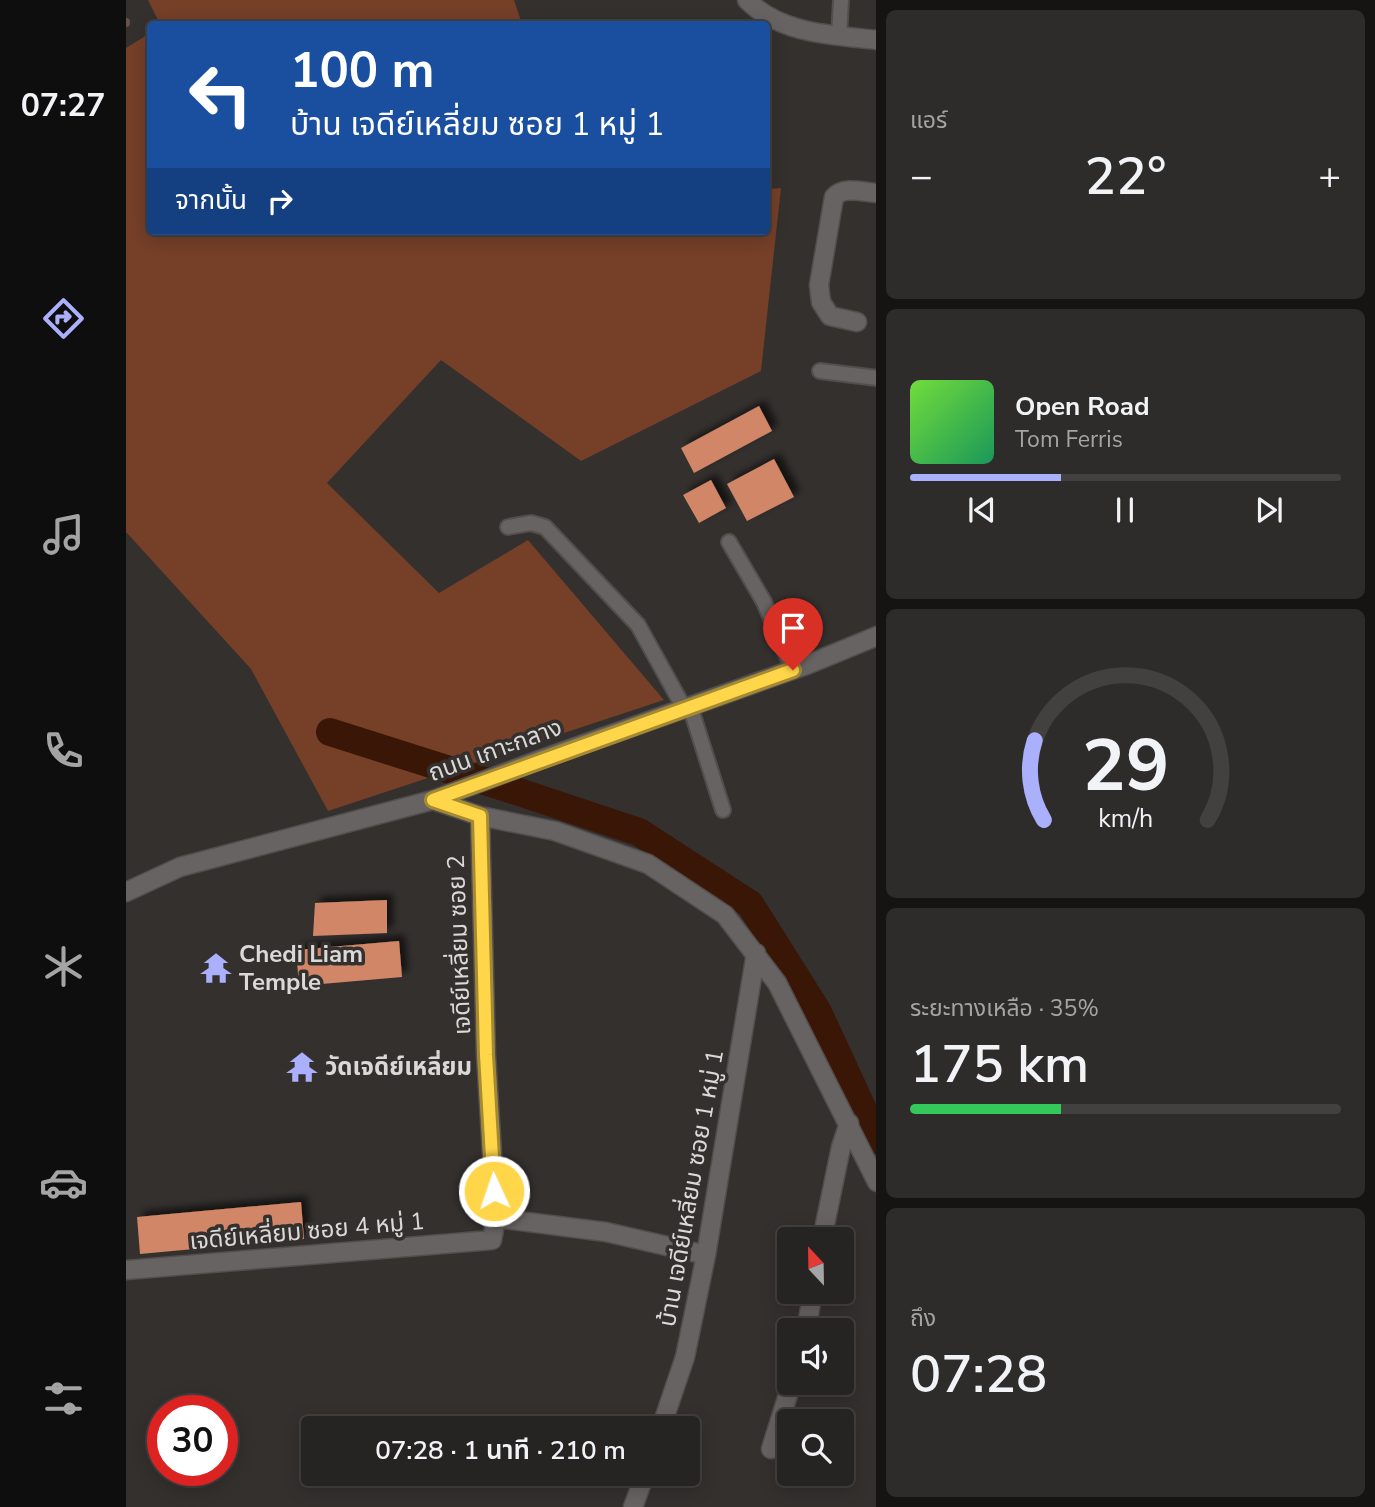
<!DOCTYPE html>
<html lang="th">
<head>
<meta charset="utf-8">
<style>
  body { margin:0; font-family:"Nunito Sans","Noto Sans Thai",sans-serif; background:#2e2c2a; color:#f1f3f6; height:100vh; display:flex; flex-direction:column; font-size:26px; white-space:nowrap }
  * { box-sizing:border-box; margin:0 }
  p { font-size:23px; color:#a4a4a5 }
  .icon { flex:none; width:38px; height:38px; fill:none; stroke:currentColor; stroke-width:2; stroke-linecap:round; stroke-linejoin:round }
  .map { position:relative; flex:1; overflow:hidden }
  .details { display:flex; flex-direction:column; gap:10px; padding:10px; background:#151413; width:499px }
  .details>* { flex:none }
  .banner { position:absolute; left:21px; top:21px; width:623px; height:214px; border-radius:7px; box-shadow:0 4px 18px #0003,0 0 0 2px #424140; background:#1a4fa0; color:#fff; overflow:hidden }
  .needle { width:46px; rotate:338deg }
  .buttons { position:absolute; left:651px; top:1227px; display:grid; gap:14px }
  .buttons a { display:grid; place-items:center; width:77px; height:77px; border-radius:7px; background:#262422; box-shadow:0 4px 18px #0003,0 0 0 2px #424140; font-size:35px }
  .speed { position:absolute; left:21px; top:1395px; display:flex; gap:14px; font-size:35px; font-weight:700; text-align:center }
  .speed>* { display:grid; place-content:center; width:91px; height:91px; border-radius:50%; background:#262422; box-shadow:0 4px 18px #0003,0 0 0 2px #424140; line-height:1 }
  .speed .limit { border:10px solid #d22; background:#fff; color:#111 }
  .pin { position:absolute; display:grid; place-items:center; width:60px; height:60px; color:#fff; margin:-72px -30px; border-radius:50% 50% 50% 0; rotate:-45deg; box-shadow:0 0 7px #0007 }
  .pin .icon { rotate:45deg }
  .me { position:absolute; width:77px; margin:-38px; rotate:357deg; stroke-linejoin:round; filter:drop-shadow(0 0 5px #0008) }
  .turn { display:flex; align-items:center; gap:24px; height:147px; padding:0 28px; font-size:32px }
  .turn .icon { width:91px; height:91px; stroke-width:2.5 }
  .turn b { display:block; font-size:49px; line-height:60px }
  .then { display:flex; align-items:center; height:66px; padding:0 28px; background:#0003; gap:14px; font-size:26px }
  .big { font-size:52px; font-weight:600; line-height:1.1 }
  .details .tile { flex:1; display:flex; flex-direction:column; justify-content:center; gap:10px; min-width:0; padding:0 24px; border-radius:10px; background:#2e2c2a }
  .details .dial { align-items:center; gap:0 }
  .dial svg { height:182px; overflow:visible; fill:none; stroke:#424140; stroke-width:7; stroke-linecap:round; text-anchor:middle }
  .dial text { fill:#f1f3f6; stroke:none }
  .song { display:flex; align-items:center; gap:21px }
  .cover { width:84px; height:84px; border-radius:10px; background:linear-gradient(135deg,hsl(100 70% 55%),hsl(150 70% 35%)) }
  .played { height:7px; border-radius:4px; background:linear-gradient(90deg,#aab0fb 35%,#424140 35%) }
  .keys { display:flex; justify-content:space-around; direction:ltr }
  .heat { display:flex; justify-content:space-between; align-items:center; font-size:38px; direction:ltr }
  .charge { height:10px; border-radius:5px; background:linear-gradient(90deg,#34c759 35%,#424140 0) }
  .trip { position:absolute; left:175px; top:1416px; width:399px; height:70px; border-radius:7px; background:#262422; box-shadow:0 4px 18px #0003,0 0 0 2px #424140; font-weight:600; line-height:70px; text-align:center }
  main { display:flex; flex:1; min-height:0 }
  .dock { display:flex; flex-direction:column; width:126px; justify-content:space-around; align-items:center; background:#0f0e0e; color:#a4a4a5 }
  .dock .icon { width:49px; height:49px }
  .dock .selected { color:#aab0fb }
  .dock b { font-size:32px; color:#f1f3f6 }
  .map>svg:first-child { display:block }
  .green { fill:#753f28 }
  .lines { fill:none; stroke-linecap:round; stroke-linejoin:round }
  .stream { stroke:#6a5045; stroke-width:8 }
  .canal { stroke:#3a1606; stroke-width:28 }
  .building { fill:#d28667; filter:url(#shadow) }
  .service-casing { stroke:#514e4d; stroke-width:18 }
  .minor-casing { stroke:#514e4d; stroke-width:21 }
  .tertiary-casing { stroke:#514e4d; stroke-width:21 }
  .service { stroke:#676362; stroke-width:14 }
  .minor { stroke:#676362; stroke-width:18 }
  .tertiary { stroke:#676362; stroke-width:18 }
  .route-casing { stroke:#a68a30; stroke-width:18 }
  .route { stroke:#ffd54a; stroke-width:12 }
  .labels { text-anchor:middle; stroke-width:7; stroke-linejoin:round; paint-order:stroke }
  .street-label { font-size:24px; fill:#dbd9d8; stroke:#33302e }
  .poi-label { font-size:24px; font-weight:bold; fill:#dbd9d8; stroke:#33302e; text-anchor:start }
</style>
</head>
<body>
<main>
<nav class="dock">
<b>07:27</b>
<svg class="icon selected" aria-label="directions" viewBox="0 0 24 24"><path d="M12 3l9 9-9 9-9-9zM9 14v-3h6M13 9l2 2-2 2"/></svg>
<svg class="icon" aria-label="music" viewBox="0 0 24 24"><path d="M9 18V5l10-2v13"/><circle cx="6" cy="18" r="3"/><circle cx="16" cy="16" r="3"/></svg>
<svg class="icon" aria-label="phone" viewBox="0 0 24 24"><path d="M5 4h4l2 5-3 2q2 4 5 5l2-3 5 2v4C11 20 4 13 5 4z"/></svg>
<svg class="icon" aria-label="climate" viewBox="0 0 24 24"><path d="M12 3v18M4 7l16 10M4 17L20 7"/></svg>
<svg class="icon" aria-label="car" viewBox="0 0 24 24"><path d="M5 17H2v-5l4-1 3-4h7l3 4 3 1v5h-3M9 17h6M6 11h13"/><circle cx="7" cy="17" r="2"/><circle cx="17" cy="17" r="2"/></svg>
<svg class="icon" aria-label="filters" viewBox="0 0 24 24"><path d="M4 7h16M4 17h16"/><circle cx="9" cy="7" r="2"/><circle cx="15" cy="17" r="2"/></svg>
</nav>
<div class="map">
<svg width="751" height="1507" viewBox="0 0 751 1507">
  <defs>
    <filter id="shadow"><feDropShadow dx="6" dy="-6" stdDeviation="3.5" flood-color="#0009"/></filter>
  </defs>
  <rect width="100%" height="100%" fill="#33302e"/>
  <path class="green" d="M22,0H388L396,24H34Z
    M24,33V231H640L641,189L655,188L635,371L455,461L315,360L201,483L313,593L402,540L538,700L202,811L125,669L0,532V48Z"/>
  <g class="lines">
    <path class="stream" d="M0,22V23"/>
    <path class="canal" d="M204,732L393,792L513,832L624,904L692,1012L751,1140"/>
  </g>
  <path class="building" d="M633,406L646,431L568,473L555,448Z
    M648,459L668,497L621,521L601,484Z
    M585,480L600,508L573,523L557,495Z
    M261,900V933L187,936L189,903Z
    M273,941L276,977L173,986L170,950Z
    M175,1202L178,1239L14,1254L11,1217Z"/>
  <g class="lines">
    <defs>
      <path id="service" d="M713,36L715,0
        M694,371L751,378
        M382,527L405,523L419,527L512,625L558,708
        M603,542L638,602L667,670
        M564,706L597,810"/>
      <path id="minor" d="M621,0C654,34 706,35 751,40
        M731,322L704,316L695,302L693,285L708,197C718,186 736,192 751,193
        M307,800L354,816L429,831L522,864L599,915L651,983L751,1182
        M370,1218L480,1232L580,1255
        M696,1239L715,1147L723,1123
        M0,1270L366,1240L370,1218L360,1055L354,816
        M680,1330L687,1292
        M535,1428L559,1357L580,1255L630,953
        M645,1449L666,1382
        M507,1507L519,1474"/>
      <path id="tertiary" d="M0,892L54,867L307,800L413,760L683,664L751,636"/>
    </defs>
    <use href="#service" class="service-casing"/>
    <use href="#minor" class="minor-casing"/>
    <use href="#tertiary" class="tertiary-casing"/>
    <use href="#service" class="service"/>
    <use href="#minor" class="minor"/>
    <use href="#tertiary" class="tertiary"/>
  </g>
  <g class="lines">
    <defs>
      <path id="route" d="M368,1191L360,1055L354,816L307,800L667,670"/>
    </defs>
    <use href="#route" class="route-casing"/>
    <use href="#route" class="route"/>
  </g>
  <defs>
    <symbol id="temple-bare" viewBox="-9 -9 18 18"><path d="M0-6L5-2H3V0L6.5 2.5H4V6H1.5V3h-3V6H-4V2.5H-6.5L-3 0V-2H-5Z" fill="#aab0fb" stroke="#33302e" stroke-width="2.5" paint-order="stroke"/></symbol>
  </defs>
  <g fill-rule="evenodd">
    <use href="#temple-bare" x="68" y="946" width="44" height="44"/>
    <use href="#temple-bare" x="154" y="1045" width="44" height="44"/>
  </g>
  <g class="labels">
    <g class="street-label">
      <text transform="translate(369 750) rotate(-20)" y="8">ถนน เกาะกลาง</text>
      <text transform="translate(333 945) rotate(-92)" y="8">เจดีย์เหลี่ยม ซอย 2</text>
      <text transform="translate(565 1188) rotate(-80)" y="8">บ้าน เจดีย์เหลี่ยม ซอย 1 หมู่ 1</text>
      <text transform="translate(181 1231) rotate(-5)" y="8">เจดีย์เหลี่ยม ซอย 4 หมู่ 1</text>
    </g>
    <g class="poi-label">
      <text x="113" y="962">Chedi Liam<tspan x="113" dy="28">Temple</tspan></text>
      <text x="199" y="1075">วัดเจดีย์เหลี่ยม</text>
    </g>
  </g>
</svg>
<div class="buttons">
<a><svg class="needle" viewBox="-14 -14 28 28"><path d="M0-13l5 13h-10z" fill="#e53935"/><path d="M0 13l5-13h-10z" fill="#a4a4a5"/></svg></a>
<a><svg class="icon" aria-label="sound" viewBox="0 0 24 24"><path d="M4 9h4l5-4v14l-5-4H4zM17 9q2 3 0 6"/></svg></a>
<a><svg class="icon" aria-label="search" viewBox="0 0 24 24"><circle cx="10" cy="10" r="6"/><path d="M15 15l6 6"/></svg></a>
</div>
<div class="speed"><div class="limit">30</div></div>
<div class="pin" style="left:667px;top:670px;background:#d93025"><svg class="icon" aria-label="arrive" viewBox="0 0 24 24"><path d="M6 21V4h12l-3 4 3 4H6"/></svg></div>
<svg class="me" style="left:368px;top:1191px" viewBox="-20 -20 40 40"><circle r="17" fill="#ffd54a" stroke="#fff" stroke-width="3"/><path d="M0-11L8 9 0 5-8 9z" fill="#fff"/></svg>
<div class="trip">07:28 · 1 นาที · 210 m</div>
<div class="banner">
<div class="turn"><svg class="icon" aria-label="left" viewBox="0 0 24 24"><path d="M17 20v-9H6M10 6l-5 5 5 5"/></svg><div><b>100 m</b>บ้าน เจดีย์เหลี่ยม ซอย 1 หมู่ 1</div></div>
<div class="then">จากนั้น<svg class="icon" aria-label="right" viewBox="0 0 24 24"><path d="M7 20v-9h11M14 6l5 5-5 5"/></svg></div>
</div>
</div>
<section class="details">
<div class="tile"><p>แอร์</p>
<div class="heat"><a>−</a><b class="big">22°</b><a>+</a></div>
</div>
<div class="tile">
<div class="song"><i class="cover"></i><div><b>Open Road</b><p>Tom Ferris</p></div></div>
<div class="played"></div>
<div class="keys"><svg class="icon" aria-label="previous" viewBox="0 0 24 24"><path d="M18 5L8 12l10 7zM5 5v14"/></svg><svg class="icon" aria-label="pause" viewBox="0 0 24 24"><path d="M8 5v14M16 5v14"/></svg><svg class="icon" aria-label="next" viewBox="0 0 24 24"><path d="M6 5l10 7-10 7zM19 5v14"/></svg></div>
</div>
<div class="tile dial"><svg viewBox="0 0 100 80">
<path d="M14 69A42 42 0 1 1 86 69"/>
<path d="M14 69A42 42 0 0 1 10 34" stroke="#aab0fb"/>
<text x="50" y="56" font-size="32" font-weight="700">29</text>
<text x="50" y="72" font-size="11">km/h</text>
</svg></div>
<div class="tile"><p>ระยะทางเหลือ · 35%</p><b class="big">175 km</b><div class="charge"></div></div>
<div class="tile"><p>ถึง</p><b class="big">07:28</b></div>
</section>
</main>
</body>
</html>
